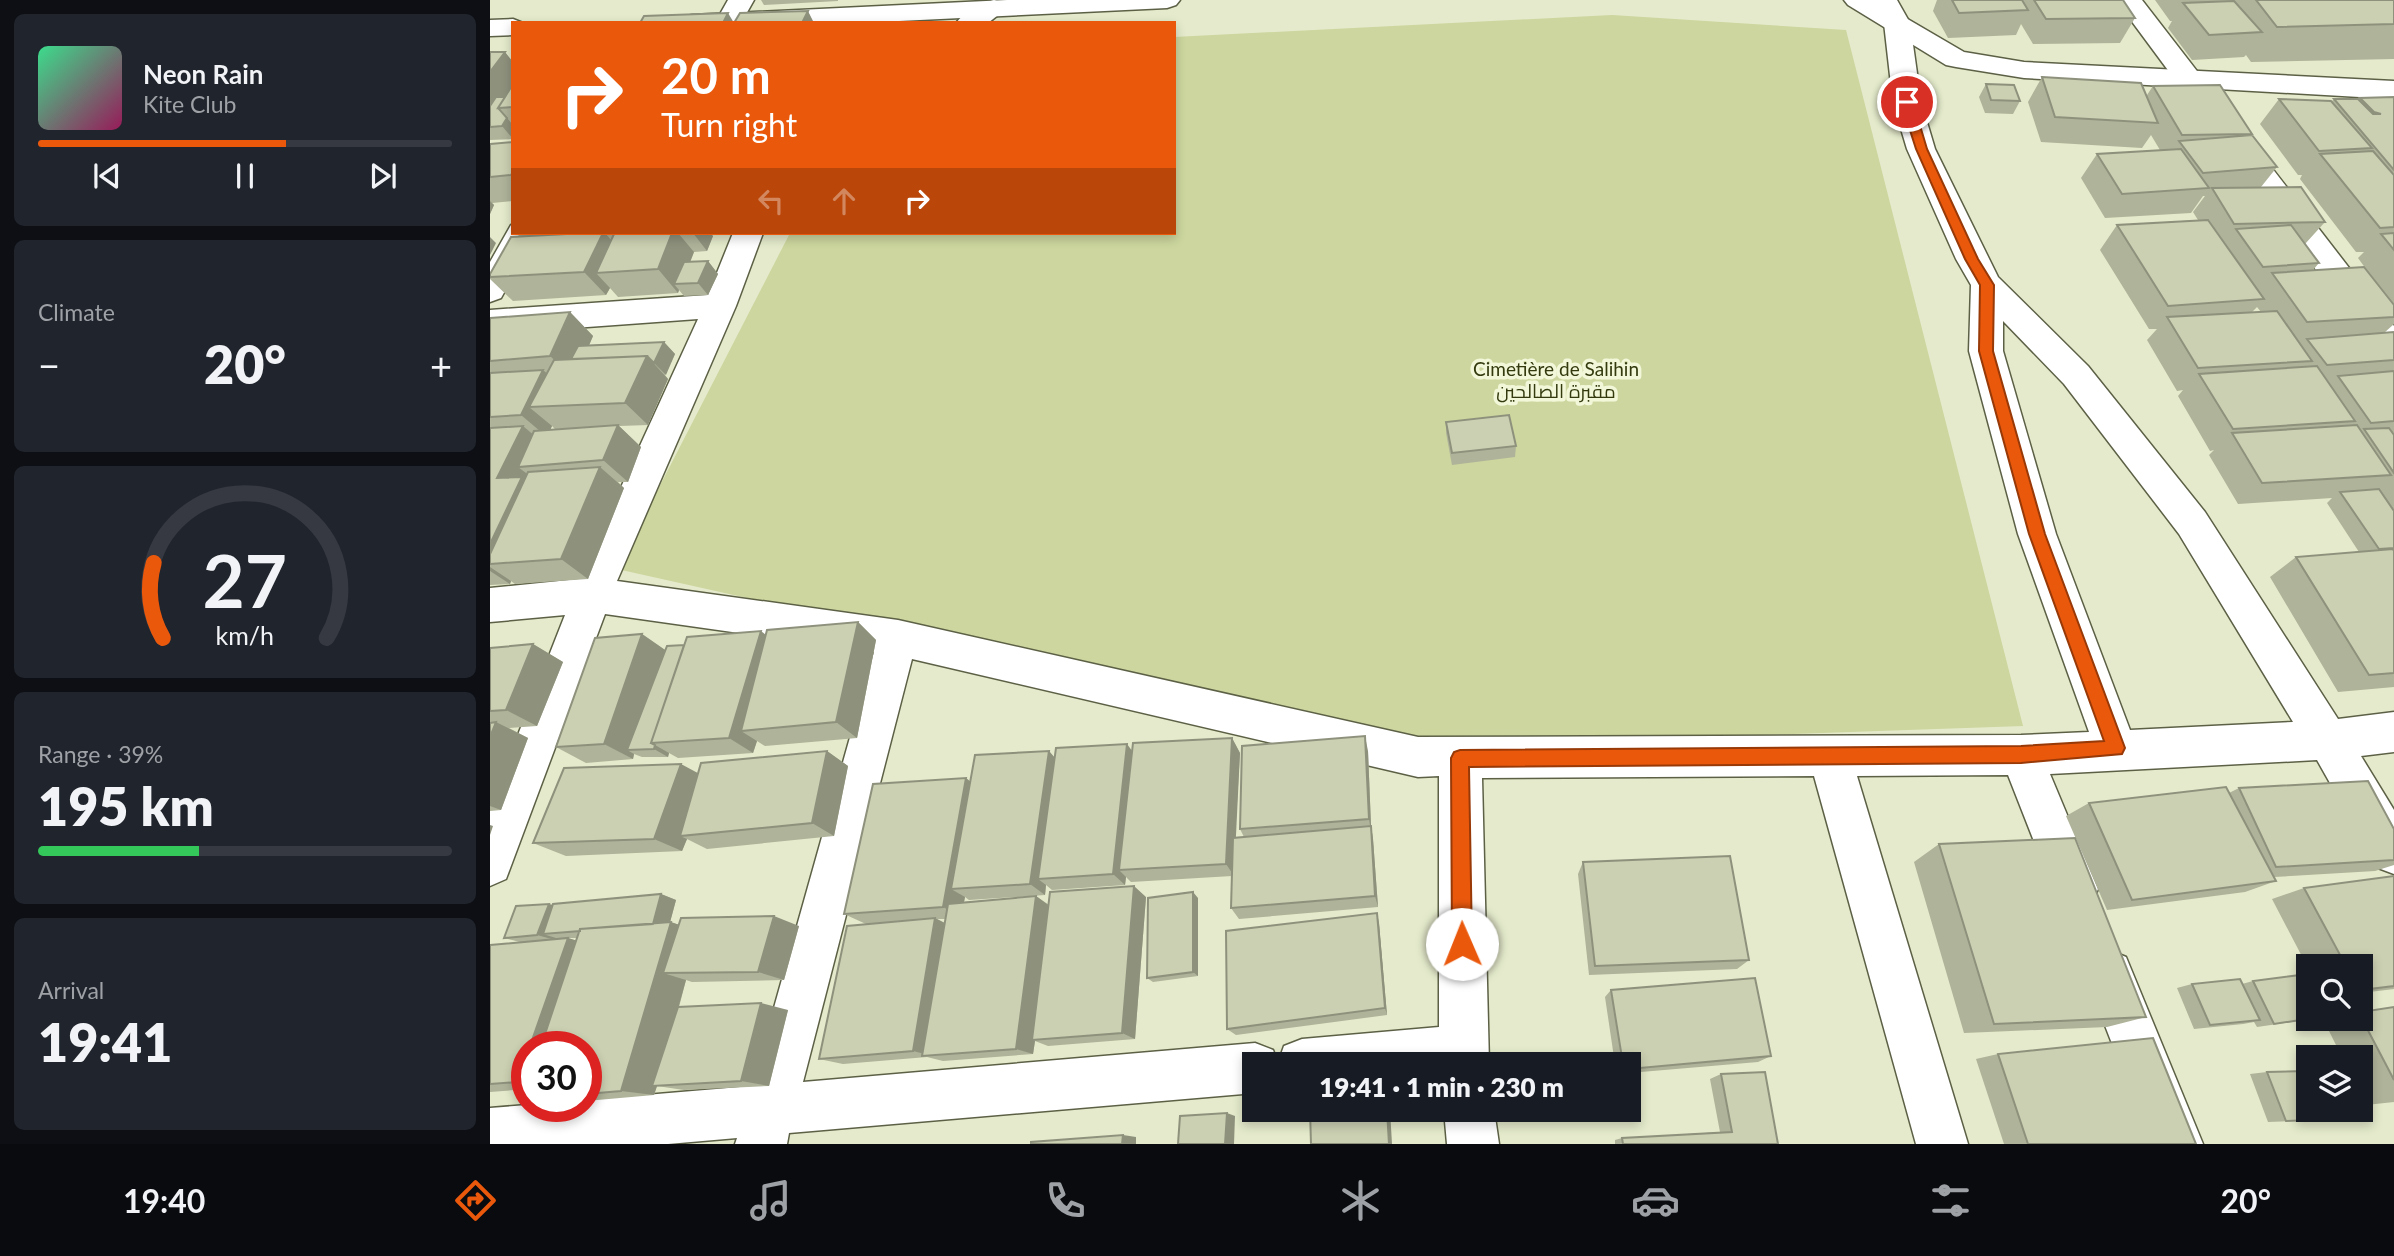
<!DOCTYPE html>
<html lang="en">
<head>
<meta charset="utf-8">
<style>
  body { margin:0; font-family:Lato,Cairo,sans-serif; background:#20242c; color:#f1f3f6; height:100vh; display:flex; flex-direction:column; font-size:26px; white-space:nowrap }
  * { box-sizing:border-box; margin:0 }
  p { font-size:23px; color:#9ea1a6 }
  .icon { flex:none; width:38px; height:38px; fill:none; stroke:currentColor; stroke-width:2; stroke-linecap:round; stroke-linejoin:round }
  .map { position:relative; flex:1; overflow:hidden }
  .side { display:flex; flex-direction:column; gap:14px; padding:14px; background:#0d0f14; width:490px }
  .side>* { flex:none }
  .guide { position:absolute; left:21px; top:21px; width:665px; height:214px; border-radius:0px; box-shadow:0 4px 10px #0003; background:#ea580c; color:#fff; overflow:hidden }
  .fabs { position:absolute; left:1806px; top:954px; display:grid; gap:14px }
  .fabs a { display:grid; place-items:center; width:77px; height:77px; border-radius:0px; background:#171b24; box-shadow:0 4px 10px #0003; font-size:35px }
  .speed { position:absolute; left:21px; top:1031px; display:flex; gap:14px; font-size:35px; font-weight:700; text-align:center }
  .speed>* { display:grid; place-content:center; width:91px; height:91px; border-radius:50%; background:#171b24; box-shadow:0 4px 10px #0003; line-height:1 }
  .speed .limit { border:10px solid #d22; background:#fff; color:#111 }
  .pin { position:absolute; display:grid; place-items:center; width:60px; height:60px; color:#fff; margin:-30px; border:4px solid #fff; border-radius:50%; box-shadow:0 2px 7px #0007 }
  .me { position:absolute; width:77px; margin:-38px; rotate:359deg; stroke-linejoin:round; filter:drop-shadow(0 0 5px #0008) }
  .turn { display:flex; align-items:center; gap:24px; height:147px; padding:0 35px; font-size:32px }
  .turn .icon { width:91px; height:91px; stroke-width:2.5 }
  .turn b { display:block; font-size:49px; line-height:60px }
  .lanes { display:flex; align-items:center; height:66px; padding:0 35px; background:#0003; justify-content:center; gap:35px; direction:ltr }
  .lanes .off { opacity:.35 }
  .big { font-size:52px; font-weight:800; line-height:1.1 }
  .side .card { flex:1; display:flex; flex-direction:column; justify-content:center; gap:10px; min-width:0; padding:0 24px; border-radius:10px; background:#20242c }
  .side .dial { align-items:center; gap:0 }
  .dial svg { height:182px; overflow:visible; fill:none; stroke:#363941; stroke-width:7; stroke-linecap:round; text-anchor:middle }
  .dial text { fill:#f1f3f6; stroke:none }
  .song { display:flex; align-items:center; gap:21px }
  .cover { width:84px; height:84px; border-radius:10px; background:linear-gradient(135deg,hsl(150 70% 55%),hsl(330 70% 35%)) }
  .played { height:7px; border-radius:4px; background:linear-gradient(90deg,#ea580c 60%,#363941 60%) }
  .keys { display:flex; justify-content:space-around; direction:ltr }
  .heat { display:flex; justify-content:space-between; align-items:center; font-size:38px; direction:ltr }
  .charge { height:10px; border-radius:5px; background:linear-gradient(90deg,#34c759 39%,#363941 0) }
  .trip { position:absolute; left:752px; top:1052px; width:399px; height:70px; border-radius:0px; background:#171b24; box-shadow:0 4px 10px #0003; font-weight:800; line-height:70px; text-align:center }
  .tabs { display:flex; height:112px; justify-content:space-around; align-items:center; background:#090b0e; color:#9ea1a6 }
  .tabs .icon { width:49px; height:49px }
  .tabs .selected { color:#ea580c }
  .tabs b { font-size:32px; color:#f1f3f6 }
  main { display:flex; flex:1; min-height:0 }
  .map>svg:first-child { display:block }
  .green { fill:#ccd69e }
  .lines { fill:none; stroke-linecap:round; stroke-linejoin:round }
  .minor-casing { stroke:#5c6146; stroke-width:3 }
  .tertiary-casing { stroke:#5c6146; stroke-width:3 }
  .minor { fill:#fff; fill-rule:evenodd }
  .tertiary { fill:#fff; fill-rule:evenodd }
  .wall { fill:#afb399; fill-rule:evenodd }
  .shaded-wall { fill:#8e927d }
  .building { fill:#cbd0b2; stroke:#8e927d; stroke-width:2 }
  .route { fill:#ea580c; stroke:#983908; stroke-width:2 }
  .labels { text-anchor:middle; stroke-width:7; stroke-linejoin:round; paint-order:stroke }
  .park-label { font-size:19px; fill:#343a0e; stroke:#f1f7d8 }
</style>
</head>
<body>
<main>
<section class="side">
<div class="card">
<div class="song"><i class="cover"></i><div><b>Neon Rain</b><p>Kite Club</p></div></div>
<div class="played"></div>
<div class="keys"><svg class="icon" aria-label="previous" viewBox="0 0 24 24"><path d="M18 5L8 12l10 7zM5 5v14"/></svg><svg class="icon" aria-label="pause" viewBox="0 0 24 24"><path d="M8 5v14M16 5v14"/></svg><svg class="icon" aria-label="next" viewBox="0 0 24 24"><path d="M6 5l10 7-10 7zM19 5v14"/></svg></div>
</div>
<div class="card"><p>Climate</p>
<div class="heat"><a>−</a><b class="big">20°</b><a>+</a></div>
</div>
<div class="card dial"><svg viewBox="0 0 100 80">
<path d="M14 69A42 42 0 1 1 86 69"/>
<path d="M14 69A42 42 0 0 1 10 36" stroke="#ea580c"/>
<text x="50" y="56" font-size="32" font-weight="700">27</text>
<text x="50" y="72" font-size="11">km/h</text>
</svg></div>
<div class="card"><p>Range · 39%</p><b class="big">195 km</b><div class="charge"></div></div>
<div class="card"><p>Arrival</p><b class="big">19:41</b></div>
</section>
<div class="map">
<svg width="1904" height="1144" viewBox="0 0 1904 1144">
  <rect width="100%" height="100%" fill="#e4eacb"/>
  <path class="green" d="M1122,15L1356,30L1533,726L923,747L127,569L300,233H684V37Z"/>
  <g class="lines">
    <defs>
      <path id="minor" d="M238,0H264L251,23H225Z
        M504,0L513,3L517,8L498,23H466C474,12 491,3 504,0Z
        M1381,0H1407L1420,23L1431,102L1445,149L1508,277L1598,366L1715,512L1848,719L1904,712V752L1871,756L1904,810V874L1888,868L1827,760L1560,774L1608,889L1601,905L1585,912L1569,905L1518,775L1367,776L1478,1144H1426L1324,776L992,778L999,1064H765V1093L299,1133L297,1144H245L247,1138L178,1144H0V1108L37,1105L96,1106V1100L262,1086L384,652L115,614L16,879L0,886V806L75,615L0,622V588L89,579L208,319L0,334V310L218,295L243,233H273L246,306L127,581L408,620L928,737L1531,735L1599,732L1528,534L1479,351L1481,285L1466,259L1417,149L1403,102L1394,23ZM1513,321L1574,384L1689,534L1803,722L1640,730L1566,534L1513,351ZM422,659L928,777L949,776V1027L812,1039L794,1046L788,1063L783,1050L765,1043L313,1082Z
        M1626,0H1652L1904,326V362L1892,359Z
        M21,225L23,233H47L11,298L0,302V262Z
        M1619,950L1636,957L1713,1144H1661L1595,974L1602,957Z
        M954,1110H1004L1009,1144H957Z"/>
      <path id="tertiary" d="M517,0H690L686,5L677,8L368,23H189L193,17L202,15Z
        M1354,0H1385L1474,52L1534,62L1904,81V99L1534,78L1466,67L1456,65L1358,5Z
        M23,19L33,23H23V35L0,36V20Z"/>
    </defs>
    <use href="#minor" class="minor-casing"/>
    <use href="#tertiary" class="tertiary-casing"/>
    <use href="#minor" class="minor"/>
    <use href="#tertiary" class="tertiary"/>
  </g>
  <path class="wall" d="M271,0H348V1L274,5Z
    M1447,0H1633L1645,18L1630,43L1543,44L1531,24L1526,35L1458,38L1443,11Z
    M1665,0H1904V59L1761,62L1756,55L1754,57L1702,60L1678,28L1682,21H1680Z
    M0,52L23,62V139L0,140Z
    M1552,77L1657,95L1663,86L1762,134L1761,135L1787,167L1771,187L1835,222L1815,244L1829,263L1823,270L1876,269L1868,258L1874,252H1866L1810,179L1812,175H1808L1770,124L1789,99L1841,102L1844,99L1868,100L1870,98L1904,97V324L1894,333L1904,332V687L1848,692L1780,577L1806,557L1869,552L1837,503L1842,498L1748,504L1719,455L1724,450L1720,451L1688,396L1693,390L1687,391L1657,340L1667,329H1659L1610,250L1627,225L1708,220L1703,212L1715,196H1713L1701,213L1615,218L1591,178L1607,154L1670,150L1661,135L1652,148L1551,142L1538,102ZM1767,307L1771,312H1762Z
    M1496,84L1530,101L1523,114L1495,113L1489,97Z
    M23,142V201L2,203L4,205L0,214V144Z
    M26,233H220L223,236L217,251L204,252L200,262L218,261L228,274L218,295L194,296L189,290L188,293L128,297L120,288L116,295L23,301L0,279V274L29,236Z
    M80,312L103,336L99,345L174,342L185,354L175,375L178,379L158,425L129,426L151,447L138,482H128L134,488L98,579L25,584L21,581L20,584L0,585V318ZM62,426L65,429L92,428L60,430Z
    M956,422L1026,446L1025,457L962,465L956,433Z
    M368,622L386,640L367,738L275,746L267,741L263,753L188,758L179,753L178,757H152L144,754L143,759L96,763L66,747L152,634L175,650L194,645L276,636Z
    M43,644L73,662L47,726L19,728L38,738L11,810L0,811V648Z
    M742,738L750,753L745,838L754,837L750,829L878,751L881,826L883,839L888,907L749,919L741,908L742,876L641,882L636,877L635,885L562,890L556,885L555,895L479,900L475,897L474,902L546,896L559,905L656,897L645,1039L558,1046L545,1041L543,1054L453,1061L437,1057L353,1064L329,1059L376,924L354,914L476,778L480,782L559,751L564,758L642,751ZM447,919H456L455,923Z
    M337,751L358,766L344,836L217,849L197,839L192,851L76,856L43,843L208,773Z
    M1749,788L1904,829V865L1885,871L1784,877L1786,881L1755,892L1617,910L1576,816L1599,803L1739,793Z
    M1449,844L1656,1017L1617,1027L1474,1033L1424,862Z
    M1093,862L1259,960L1247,969L1099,975L1088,874Z
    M1904,876V989L1871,993V966H1818V968L1782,899L1814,888Z
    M171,894L186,900L180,922L189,925L309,926L294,980L202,982L196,980L189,1007L298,1010L279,1086L194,1090L167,1086L164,1095L96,1101V1046H37V1089L0,1092V945L30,942L14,938L59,904L62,905ZM78,938H88L87,941Z
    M708,898V976L663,982L657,978Z
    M889,923L897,1015L746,1035L737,1029Z
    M1763,981L1818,1018H1829L1767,1027L1764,1022L1753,1024L1704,1029L1687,988L1702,984H1752Z
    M1121,990L1281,1056L1268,1062L1139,1073V1064H1125L1115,997Z
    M1904,1007V1102L1876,1105L1871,1093V1057H1852L1833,1019L1871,1018V1012Z
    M1508,1054L1706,1144H1514L1486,1059Z
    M1777,1072L1876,1118L1778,1122L1760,1074Z
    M1231,1074L1288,1144H1125V1140L1132,1138L1230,1132L1220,1079Z"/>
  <path class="shaded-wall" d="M318,11L324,23H312Z
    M238,13L244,23H233Z
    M15,52L23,62V95L8,108L0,127V72Z
    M17,118L23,125V139L12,126Z
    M0,201L4,205L0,214Z
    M113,233H115L135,256L106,273L120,288L116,295L94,272Z
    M182,233H188L204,252L192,283L184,284L189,290L188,293L168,269Z
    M203,233H220L223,236L217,251Z
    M0,237L6,243L0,255Z
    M218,261L228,274L218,295L208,283Z
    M80,312L103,336L85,379L60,356Z
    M174,342L185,354L176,375L164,363Z
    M157,356L178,379L158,425L135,403Z
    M53,370L78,392L39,407L62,426L57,437L31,415Z
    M128,425L151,447L138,482L113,460Z
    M33,426L59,448L28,467L44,479L0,564V544L7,478Z
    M110,467L134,488L98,579L71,559Z
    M0,567L21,581L20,584L0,571Z
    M368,622L386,640L367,738L346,722Z
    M271,631L293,649L251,731L267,741L263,753L239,738Z
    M152,634L178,652L137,750L144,754L143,759L114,744Z
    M43,644L73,662L47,726L16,710Z
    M6,722L38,738L11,810L0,806V737Z
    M875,736L878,751L881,826L883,839L888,907L885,896L881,832L879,819Z
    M742,738L750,753L744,876L736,864Z
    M637,744L648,759L629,870L636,877L635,885L623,874Z
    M165,745L179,753L178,757L164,749Z
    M337,751L358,766L344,836L322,823Z
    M559,751L572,766L548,879L556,885L555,895L540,884Z
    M191,764L217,778L190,836L197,839L192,851L164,839Z
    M476,778L493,792L461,889L475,897L471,917L453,907Z
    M0,825L3,826L0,835Z
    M644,886L656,897L645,1039L632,1033Z
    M703,892L708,898V976L703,972Z
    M171,894L186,900L178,930L163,924Z
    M546,896L561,907L542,1040L545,1041L543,1054L526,1049Z
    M59,904L76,909L53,934L66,938L65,940L47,935Z
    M887,913L889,923L897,1015L895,1008Z
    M284,916L309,926L294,980L268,972Z
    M445,918L464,928L439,1055L423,1051Z
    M181,922L210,932L173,973L196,980L167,1085L162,1086H167L164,1095L131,1091Z
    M78,938L111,948L78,1046H40Z
    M271,1003L298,1010L279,1086L251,1081Z
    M37,1057V1083L28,1082Z
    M897,1110H900L902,1144H899Z
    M737,1113L745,1116L744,1144H735Z
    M633,1135L646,1137V1144H632Z"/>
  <path class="building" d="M1462,0H1532L1538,10L1469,13Z
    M1544,0H1633L1645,18L1556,19Z
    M1766,0H1904V24L1787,27Z
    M1744,1L1772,32L1719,35L1693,3Z
    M318,11L312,23H244L250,13Z
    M238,13L233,23H150L154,16Z
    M0,52H15L0,72Z
    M1552,77L1651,83L1668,123L1565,117Z
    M23,84V107L8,108Z
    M1496,84L1524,85L1530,101L1501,100Z
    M1730,85L1762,134L1692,135L1663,86Z
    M6,97H15L8,108L17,118L12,126L0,127V106Z
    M1904,97V170L1844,99H1868L1883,114H1891L1884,112L1870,98Z
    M1789,99L1841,101L1882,148L1829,151Z
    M1762,135L1787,167L1713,173L1689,141Z
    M23,142V172L21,175L0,177V144Z
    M1691,149L1719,188L1632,194L1607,154Z
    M1883,151L1904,175V227L1890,228L1830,154Z
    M1811,187L1835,222L1744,224L1722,188Z
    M1718,220L1774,299L1678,306L1627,225Z
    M1801,225L1829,263L1773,267L1746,229Z
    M95,233H113L94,272L0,277V274L21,237Z
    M147,233H182L168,269L106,273L124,234Z
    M1904,233V250L1891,234Z
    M218,261L208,283L184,284L194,262Z
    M1874,267L1904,305V317L1817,322L1782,273Z
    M1787,311L1822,361L1708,368L1677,317Z
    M80,312L60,356L0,361V318Z
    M1904,332V360L1837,365L1817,339Z
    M174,342L164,363L157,356L81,359L88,346Z
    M157,356L135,403L39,407L64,360Z
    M1827,366L1865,421L1743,429L1709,374Z
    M53,370L31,415L0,417V373Z
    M1904,371V421L1881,423L1848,376Z
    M1019,415L1026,446L962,453L956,422Z
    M128,425L113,460L28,467L44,431Z
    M1867,425L1901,475L1772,483L1742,433Z
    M33,426L7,478L32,477L0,544V428Z
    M1899,428L1904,435V473L1874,429Z
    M110,467L71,559L0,564V554L38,472Z
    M1889,489L1904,511V548L1889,549L1850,492Z
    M1903,549L1904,551V673L1879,675L1806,557Z
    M368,622L346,722L251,731L277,630Z
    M271,631L239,738L161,743L197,637Z
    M152,634L114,744L66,747L105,638Z
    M43,644L16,710L0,711V648Z
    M194,645L161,743L165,745L164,749L137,750L177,646Z
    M6,722L0,737V723Z
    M875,736L879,819L750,829L752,746Z
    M742,738L736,864L629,870L643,743Z
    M637,744L623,874L548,879L566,748Z
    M337,751L322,823L190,836L211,763Z
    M559,751L540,884L461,889L485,755Z
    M191,764L164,839L43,843L74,768Z
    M476,778L453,907L354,914L383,784Z
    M1878,781L1904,829V860L1786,867L1749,788Z
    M1736,787L1786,881L1642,900L1599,803Z
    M881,826L885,896L741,908L743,838Z
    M1585,838L1656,1017L1504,1024L1449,844Z
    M1240,856L1259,960L1105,966L1093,862Z
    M1904,876V986L1871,990V966H1856L1814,888Z
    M644,886L632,1033L542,1040L560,892Z
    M703,892V972L657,978L658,898Z
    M171,894L163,924L90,929V931L53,934L63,904Z
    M546,896L526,1049L432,1056L458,904Z
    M59,904L47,935L14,938L26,906Z
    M887,913L895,1008L737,1029L736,931Z
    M284,916L268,972L173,973L191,918Z
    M445,918L423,1051L329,1059L357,926Z
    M181,922L131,1091L96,1094V1046H51L90,929Z
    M78,938L40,1046H37V1057L28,1082L0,1084V945Z
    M1818,974V1018H1823L1784,1024L1763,981Z
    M1265,978L1281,1056L1139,1069V1064H1133L1121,990Z
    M1750,979L1770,1020L1720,1025L1702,984Z
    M271,1003L251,1081L162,1086L188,1007Z
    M1904,1007V1080L1871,1017V1012Z
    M1663,1038L1706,1144H1538L1508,1054Z
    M1818,1071V1110H1871V1107L1876,1118L1796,1121L1777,1072Z
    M1275,1072L1288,1144H1133L1132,1138L1242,1132L1231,1074Z
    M37,1089V1100H33Z
    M820,1110H897L899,1144H821Z
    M737,1113L735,1144H688L690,1116Z
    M633,1135L632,1144H541V1142Z"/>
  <path class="route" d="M1417,99L1423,102L1437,149L1488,259L1504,285L1503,351L1555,534L1635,748L1632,754L1531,763L979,767L982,944L979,951L972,954L965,951L962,944L961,758L964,752L970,750L1531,746L1614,741L1539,534L1489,351L1490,285L1475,259L1426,149L1411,102Z"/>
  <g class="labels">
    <g class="park-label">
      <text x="1066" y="376">Cimetière de Salihin<tspan x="1066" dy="22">مقبرة الصالحين</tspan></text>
    </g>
  </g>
</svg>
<div class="fabs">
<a><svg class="icon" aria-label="search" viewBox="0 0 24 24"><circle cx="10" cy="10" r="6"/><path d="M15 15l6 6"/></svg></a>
<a><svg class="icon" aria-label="layers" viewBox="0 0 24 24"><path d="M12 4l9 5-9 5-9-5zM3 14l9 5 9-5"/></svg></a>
</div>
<div class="speed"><div class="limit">30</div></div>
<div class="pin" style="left:1417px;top:102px;background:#d93025"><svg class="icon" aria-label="arrive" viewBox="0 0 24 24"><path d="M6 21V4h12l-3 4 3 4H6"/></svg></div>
<svg class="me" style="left:972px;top:944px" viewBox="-20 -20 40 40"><circle r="19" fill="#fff"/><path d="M0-13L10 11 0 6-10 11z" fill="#ea580c"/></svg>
<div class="trip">19:41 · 1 min · 230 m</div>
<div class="guide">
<div class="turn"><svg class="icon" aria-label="right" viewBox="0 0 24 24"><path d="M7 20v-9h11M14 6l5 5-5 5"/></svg><div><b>20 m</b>Turn right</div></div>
<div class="lanes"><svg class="icon off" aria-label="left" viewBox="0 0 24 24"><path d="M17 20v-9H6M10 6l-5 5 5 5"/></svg><svg class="icon off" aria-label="ahead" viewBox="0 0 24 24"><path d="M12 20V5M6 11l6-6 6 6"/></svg><svg class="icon" aria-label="right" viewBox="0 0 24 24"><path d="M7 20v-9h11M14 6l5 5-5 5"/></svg></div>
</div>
</div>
</main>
<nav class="tabs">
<b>19:40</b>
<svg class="icon selected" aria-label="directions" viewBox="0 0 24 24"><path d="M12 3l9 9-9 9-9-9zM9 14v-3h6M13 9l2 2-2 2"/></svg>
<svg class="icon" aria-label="music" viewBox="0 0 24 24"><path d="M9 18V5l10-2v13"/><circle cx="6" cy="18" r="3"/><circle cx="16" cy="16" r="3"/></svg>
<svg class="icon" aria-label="phone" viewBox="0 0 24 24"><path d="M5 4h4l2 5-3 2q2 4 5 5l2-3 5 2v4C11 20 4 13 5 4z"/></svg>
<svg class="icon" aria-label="climate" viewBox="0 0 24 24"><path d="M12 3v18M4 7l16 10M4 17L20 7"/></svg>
<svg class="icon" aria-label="car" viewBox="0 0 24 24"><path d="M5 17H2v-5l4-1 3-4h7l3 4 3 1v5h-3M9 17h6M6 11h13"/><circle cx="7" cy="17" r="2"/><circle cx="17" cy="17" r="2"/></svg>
<svg class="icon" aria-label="filters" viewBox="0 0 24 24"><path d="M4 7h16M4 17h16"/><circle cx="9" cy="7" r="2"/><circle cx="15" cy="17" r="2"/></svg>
<b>20°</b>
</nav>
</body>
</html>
